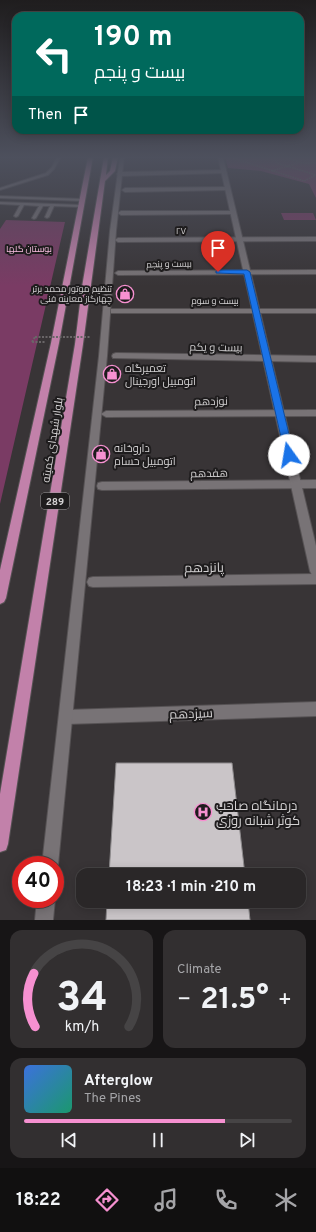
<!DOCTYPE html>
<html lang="en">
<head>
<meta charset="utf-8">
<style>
  body { margin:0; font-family:Overpass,Cairo,sans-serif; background:#322f30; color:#f1f3f6; height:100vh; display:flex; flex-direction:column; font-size:15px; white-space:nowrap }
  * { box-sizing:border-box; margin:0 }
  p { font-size:13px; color:#a5a5a8 }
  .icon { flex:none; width:22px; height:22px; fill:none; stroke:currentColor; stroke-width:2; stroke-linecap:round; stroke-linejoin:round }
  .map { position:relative; height:920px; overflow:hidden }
  .drawer { display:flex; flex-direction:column; gap:10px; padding:10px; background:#171516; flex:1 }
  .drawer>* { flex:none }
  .top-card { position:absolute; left:12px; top:12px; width:292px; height:122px; border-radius:12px; box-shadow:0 2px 10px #0003,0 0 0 1px #464445; background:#00695c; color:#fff; overflow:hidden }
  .speed { position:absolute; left:12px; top:856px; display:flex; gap:8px; font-size:20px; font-weight:700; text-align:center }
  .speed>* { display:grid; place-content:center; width:52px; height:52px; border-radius:50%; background:#2a2728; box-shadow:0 2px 10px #0003,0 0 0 1px #464445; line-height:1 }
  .speed .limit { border:6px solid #d22; background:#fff; color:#111 }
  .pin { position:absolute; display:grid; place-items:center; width:34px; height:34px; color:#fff; margin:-41px -17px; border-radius:50% 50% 50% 0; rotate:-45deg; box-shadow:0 0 4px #0007 }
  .pin .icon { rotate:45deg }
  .me { position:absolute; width:44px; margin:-22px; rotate:347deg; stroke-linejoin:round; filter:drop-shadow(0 0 3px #0008) }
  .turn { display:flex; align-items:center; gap:14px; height:84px; padding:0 16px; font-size:18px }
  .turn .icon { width:52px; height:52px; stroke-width:2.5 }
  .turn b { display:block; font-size:28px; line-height:34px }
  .then { display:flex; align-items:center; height:38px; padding:0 16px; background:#0003; gap:8px; font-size:15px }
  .big { font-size:30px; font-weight:700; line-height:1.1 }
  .drawer .widget { flex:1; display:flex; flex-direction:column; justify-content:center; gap:6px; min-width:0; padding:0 14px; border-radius:12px; background:#322f30 }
  .drawer .dial { align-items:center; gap:0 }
  .dial svg { height:104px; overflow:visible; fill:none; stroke:#464445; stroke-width:7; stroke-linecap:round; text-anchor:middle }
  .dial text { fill:#f1f3f6; stroke:none }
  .song { display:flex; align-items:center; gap:12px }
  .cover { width:48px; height:48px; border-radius:6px; background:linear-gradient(135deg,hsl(220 70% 55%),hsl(160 70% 35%)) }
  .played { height:4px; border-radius:2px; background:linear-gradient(90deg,#f690d0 75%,#464445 75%) }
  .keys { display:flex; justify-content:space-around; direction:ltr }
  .heat { display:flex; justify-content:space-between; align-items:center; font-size:22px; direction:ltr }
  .drawer .tiles { flex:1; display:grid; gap:10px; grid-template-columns:1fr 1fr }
  .widget:last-child { grid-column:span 2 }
  .trip { position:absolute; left:76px; top:868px; width:230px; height:40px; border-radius:12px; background:#2a2728; box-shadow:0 2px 10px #0003,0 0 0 1px #464445; font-weight:700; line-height:40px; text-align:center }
  .dock { display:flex; height:64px; justify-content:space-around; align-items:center; background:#111010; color:#a5a5a8 }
  .dock .icon { width:28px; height:28px }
  .dock .active { color:#f690d0 }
  .dock b { font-size:18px; color:#f1f3f6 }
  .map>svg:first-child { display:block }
  .green { fill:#7a3b64 }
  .building { fill:#cac5c8; stroke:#8d8a8c }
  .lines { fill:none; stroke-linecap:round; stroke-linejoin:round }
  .service-casing { stroke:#565254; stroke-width:2 }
  .minor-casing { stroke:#565254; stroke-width:2 }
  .tertiary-casing { stroke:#565254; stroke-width:2 }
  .primary-casing { stroke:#565254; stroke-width:2 }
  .path-far1 { stroke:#6a6668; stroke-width:1.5; stroke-dasharray:1.5 1; stroke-linecap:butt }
  .path { stroke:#6a6668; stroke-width:2; stroke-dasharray:2 1.5; stroke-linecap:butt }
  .service { fill:#787376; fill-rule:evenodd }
  .minor { fill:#787376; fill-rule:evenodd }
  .tertiary { fill:#787376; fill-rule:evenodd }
  .primary { fill:#c281aa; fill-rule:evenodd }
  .path-bridge { stroke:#6a6668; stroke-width:2; stroke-dasharray:2 1.5; stroke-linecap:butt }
  .route { fill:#1a73e8; stroke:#114b97 }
  .labels { text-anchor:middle; stroke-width:4; stroke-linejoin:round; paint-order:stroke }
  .far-street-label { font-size:9px; fill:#d3d1d2; stroke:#1e1c1d }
  .far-park-label { font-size:9px; fill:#fabfe2; stroke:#1e1c1d }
  .far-poi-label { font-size:9px; fill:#d3d1d2; stroke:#1e1c1d; text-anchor:end }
  .shield { fill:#1e1c1d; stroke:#9d9b9c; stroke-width:1 }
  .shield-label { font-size:10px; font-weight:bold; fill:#d3d1d2 }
  .street-label { font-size:11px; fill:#d3d1d2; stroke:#1e1c1d }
  .poi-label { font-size:11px; fill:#d3d1d2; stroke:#1e1c1d; text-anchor:start }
  .near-street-label { font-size:13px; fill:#d3d1d2; stroke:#1e1c1d }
  .near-poi-label { font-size:13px; fill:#d3d1d2; stroke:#1e1c1d; text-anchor:start }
</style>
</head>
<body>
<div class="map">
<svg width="316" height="920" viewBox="0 0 316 920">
  <rect width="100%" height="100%" fill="#383436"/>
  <path class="green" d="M225,157H316V198L309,184L261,171L228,168Z
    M281,213H313L316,220H284Z
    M6,220L65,222L0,504V229Z"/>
  <path class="building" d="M116,763H232L245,875H109Z
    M107,901H248L250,920H106Z"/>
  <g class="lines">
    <defs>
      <path id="service" d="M57,157H61L54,169L48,175L0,190V188L46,173L52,167Z
        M0,196L83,199L85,200L83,201L0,198Z
        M0,202L81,205L83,206L81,207L54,206L49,217L47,218L45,217L50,206H43L36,218L34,219L32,218L39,206L24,205L18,216L16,217L14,216L20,205L0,204Z"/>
      <path id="minor" d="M223,170L226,172L225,173L120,176L117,174L120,172Z
        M227,187L230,189L229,190L125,192L122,190L125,188Z
        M233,211L235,212V214L121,215L118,213L121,211Z
        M316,237V241L118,242L115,240L118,238Z
        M316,270V274L118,275L115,273L118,271Z
        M111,309H316V313H111Z
        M116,353L316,356V362L113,358L112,356L113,354Z
        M316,410V416L106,417L101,414L106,411Z
        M316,480V488L102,490L98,489L97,486L98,483L102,482Z
        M316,574V584L93,587L89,586L87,582L89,578L93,577Z
        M316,702V716L66,724L61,722L59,717L61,712L66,710Z"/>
      <path id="tertiary" d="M120,157H124L116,231L107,356L58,865L55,871V865H42L99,356L110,231Z
        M218,157H223L316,546V576L312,575L310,571Z
        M37,899H55L53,920H35Z"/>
      <path id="primary" d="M88,157H93L59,343L6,598L4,602L0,604V570L51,343Z
        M104,157H108L106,175L110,171L113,157H118L115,171L105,181L83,344L8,844L6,850L0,852V794L75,344L82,287Z"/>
    </defs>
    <use href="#service" class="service-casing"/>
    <use href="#minor" class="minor-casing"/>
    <use href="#tertiary" class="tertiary-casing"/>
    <use href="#primary" class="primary-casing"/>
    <path class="path-far1" d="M274,157L277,163L316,175
      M284,157L302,163H316
      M228,158H233L304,181L316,175
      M272,171L298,163"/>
    <path class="path" d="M32,342H45
      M32,342L35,337"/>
    <use href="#service" class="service"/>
    <use href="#minor" class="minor"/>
    <use href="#tertiary" class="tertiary"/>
    <use href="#primary" class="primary"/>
    <path class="path-bridge" d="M35,337H91"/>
  </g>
  <linearGradient id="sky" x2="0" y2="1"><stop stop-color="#1f1d1e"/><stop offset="0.55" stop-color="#4d505d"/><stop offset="1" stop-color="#4d505d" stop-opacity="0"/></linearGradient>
  <rect width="316" height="286" fill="url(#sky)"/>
  <path class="route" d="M218,270H247L250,272L294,455L292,458H286L285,455L244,274L216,273V271Z"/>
  <defs>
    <symbol id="shop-ring" viewBox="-11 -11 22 22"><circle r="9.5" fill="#1e1c1d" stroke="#f690d0" stroke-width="1.5"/><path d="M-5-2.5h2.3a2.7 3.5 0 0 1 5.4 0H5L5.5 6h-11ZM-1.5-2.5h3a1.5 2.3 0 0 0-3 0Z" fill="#f690d0"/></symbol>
    <symbol id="hospital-ring" viewBox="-11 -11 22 22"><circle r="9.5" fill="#1e1c1d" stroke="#f690d0" stroke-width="1.5"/><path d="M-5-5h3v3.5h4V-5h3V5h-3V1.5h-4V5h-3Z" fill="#f690d0"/></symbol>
  </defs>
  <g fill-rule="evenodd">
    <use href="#shop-ring" x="115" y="284" width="20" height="20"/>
    <use href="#shop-ring" x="102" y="364" width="20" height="20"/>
    <use href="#shop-ring" x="91" y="444" width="20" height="20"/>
    <use href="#hospital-ring" x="193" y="802" width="20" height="20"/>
  </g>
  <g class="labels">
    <g class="far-street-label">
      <text x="181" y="234">۲۷</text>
      <text transform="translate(169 264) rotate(-1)" y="3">بیست و پنجم</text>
      <text x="215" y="304">بیست و سوم</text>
    </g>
    <g class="far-park-label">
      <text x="29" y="252">بوستان گلها</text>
    </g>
    <g class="far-poi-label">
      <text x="112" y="292">تنظیم موتور محمد برتر<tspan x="112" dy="10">چهارگاز معاینه فنی</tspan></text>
    </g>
    <rect class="shield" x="41" y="493" width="28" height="16" rx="3"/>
    <g class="shield-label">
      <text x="55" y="505">289</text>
    </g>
    <g class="street-label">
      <text transform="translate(216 347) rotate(1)" y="4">بیست و یکم</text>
      <text transform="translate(211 401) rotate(-1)" y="4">نوزدهم</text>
      <text transform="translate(52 440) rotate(-81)" y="4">بلوار شهدای کمیته</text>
      <text transform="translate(209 473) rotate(-1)" y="4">هفدهم</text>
    </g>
    <g class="poi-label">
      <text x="125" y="372">تعمیرگاه<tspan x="125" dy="13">اتومبیل اورجینال</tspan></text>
      <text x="114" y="452">داروخانه<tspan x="114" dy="13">اتومبیل حسام</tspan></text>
    </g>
    <g class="near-street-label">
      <text transform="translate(204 567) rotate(-1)" y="5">پانزدهم</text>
      <text transform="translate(191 713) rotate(-2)" y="5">سیزدهم</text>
    </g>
    <g class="near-poi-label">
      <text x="216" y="810">درمانگاه صاحب<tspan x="216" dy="15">کوثر شبانه روزی</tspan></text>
    </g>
  </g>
</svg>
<div class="speed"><div class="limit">40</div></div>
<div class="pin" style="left:218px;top:272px;background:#d93025"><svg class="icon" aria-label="arrive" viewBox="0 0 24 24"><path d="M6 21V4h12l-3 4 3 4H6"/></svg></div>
<svg class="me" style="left:289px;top:455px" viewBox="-20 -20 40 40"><circle r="19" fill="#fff"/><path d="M0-13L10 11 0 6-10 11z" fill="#1a73e8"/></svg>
<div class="trip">18:23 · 1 min · 210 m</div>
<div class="top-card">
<div class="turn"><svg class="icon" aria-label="left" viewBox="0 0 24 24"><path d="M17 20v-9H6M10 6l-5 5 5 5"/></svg><div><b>190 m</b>بیست و پنجم</div></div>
<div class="then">Then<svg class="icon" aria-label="arrive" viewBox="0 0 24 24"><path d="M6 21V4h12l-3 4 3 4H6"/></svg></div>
</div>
</div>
<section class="drawer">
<div class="tiles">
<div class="widget dial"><svg viewBox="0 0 100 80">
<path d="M14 69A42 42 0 1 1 86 69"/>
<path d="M14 69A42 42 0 0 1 13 28" stroke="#f690d0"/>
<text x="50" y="56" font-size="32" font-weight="700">34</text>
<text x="50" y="72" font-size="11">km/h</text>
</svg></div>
<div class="widget"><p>Climate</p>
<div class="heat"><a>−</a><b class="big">21.5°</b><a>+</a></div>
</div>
<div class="widget">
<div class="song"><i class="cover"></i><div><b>Afterglow</b><p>The Pines</p></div></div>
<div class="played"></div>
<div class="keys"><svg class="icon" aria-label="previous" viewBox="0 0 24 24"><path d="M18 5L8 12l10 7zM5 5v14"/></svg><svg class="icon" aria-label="pause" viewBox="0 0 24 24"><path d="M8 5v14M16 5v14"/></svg><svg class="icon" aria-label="next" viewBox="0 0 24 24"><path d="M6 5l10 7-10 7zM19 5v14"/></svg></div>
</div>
</div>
</section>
<nav class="dock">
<b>18:22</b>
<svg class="icon active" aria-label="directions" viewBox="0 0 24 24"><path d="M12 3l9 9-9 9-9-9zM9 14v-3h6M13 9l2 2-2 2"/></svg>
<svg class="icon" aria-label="music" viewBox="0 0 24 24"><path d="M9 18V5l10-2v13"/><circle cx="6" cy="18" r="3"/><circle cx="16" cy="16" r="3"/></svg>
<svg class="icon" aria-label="phone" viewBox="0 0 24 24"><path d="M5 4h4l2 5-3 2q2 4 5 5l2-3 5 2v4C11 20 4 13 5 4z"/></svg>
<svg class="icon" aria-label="climate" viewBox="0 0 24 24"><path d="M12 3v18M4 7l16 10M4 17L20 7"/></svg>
</nav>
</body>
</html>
